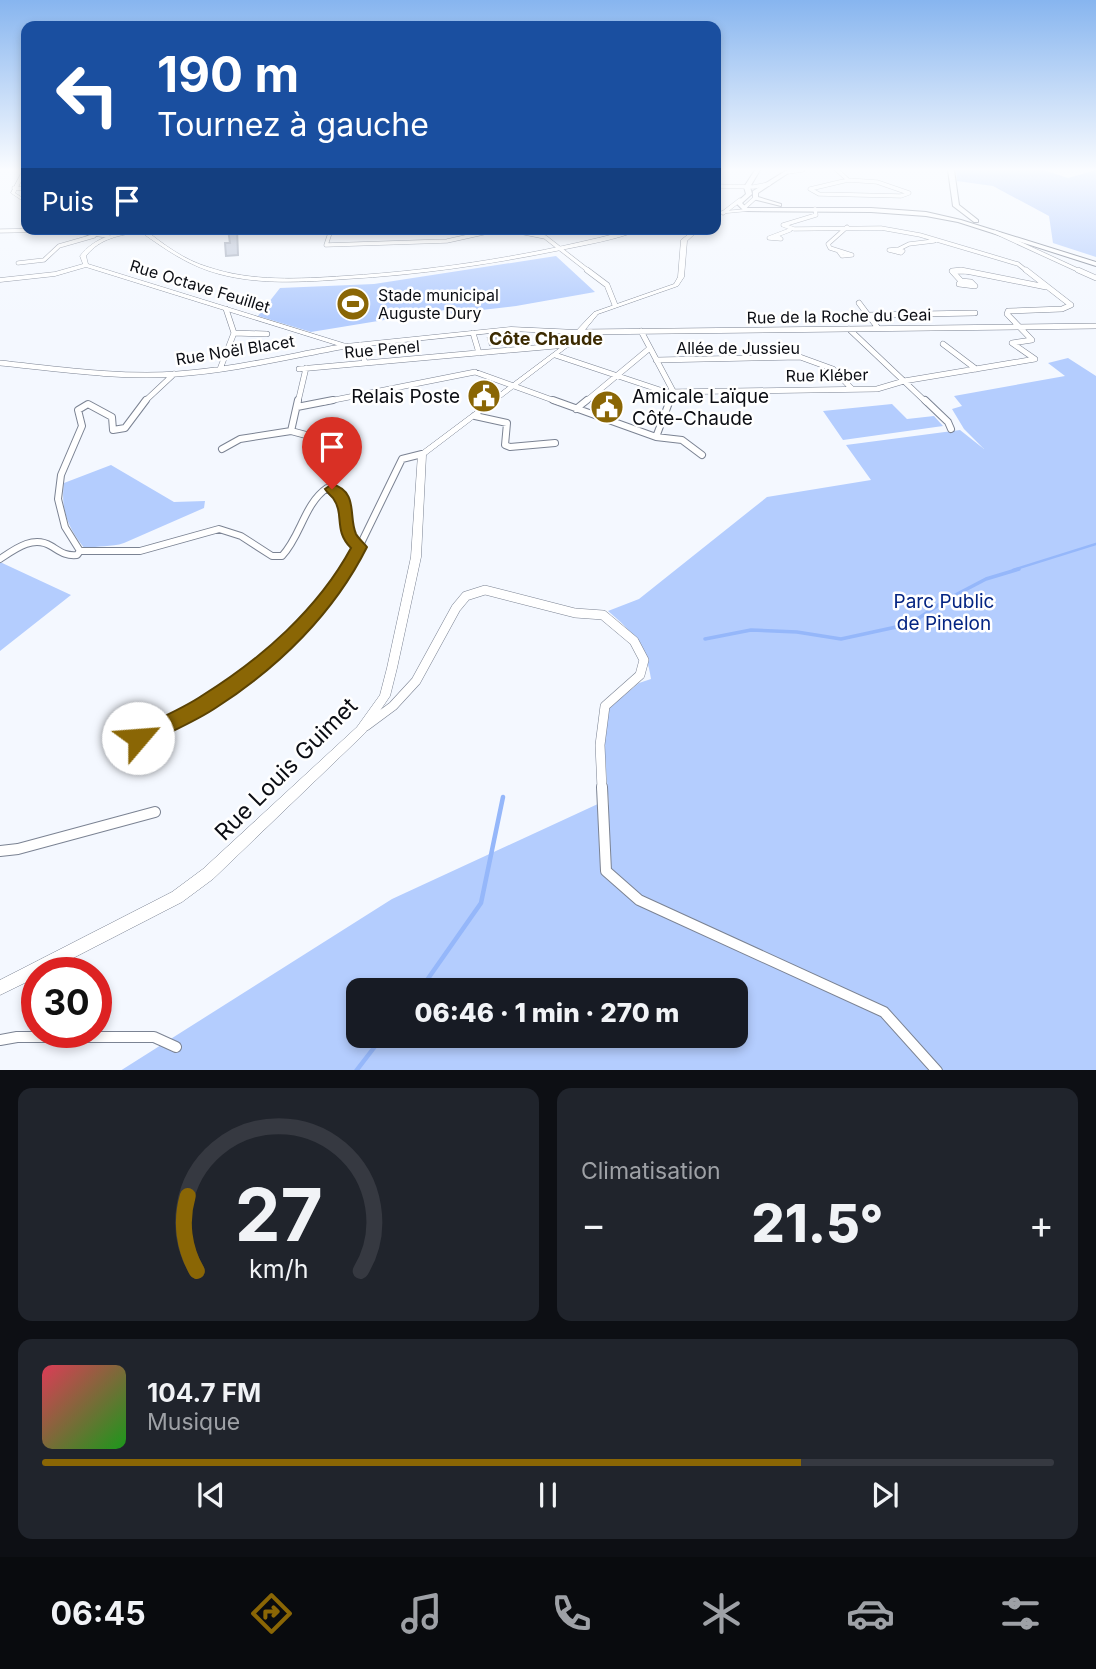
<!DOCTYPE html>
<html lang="fr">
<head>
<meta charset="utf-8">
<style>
  body { margin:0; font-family:Inter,sans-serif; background:#20242c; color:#f1f3f6; height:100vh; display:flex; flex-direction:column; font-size:26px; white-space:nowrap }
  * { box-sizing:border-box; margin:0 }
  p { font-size:23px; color:#9ea1a6 }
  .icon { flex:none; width:38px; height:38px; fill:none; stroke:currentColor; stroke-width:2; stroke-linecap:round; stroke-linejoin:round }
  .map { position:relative; height:1070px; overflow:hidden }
  .panel { display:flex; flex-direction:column; gap:18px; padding:18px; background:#0d0f14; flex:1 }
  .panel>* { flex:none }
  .hud { position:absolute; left:21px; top:21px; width:700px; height:214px; border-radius:14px; box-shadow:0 4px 10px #0003; background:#1a4fa0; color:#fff; overflow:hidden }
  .speed { position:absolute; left:21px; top:957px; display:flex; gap:14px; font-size:35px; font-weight:700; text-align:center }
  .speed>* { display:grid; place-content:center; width:91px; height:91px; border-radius:50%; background:#171b24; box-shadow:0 4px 10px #0003; line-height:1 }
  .speed .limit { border:10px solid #d22; background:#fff; color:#111 }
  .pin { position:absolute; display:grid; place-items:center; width:60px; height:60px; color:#fff; margin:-72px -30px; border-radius:50% 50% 50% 0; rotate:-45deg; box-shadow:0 0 7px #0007 }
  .pin .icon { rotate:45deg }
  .me { position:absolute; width:77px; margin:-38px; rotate:63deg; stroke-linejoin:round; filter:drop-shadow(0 0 5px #0008) }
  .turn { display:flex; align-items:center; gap:24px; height:147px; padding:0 21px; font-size:32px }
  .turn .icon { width:91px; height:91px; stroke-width:2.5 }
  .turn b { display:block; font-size:49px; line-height:60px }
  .then { display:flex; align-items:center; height:66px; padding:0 21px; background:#0003; gap:14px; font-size:26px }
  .big { font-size:52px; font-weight:800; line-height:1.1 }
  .panel .card { flex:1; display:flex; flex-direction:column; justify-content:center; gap:10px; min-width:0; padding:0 24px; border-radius:14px; background:#20242c }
  .panel .dial { align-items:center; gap:0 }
  .dial svg { height:182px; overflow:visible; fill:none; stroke:#363941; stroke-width:7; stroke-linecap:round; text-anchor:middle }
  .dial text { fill:#f1f3f6; stroke:none }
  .song { display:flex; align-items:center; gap:21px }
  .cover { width:84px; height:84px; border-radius:10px; background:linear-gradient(135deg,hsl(350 70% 55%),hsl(120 70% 35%)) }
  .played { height:7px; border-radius:4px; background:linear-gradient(90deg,#8a6605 75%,#363941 75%) }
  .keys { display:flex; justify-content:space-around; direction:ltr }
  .heat { display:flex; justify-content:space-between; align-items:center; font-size:38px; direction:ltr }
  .panel .tiles { flex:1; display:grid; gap:18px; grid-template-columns:1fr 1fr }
  .card:last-child { grid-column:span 2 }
  .trip { position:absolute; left:346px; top:978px; width:402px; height:70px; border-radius:14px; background:#171b24; box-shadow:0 4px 10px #0003; font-weight:800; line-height:70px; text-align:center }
  .dock { display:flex; height:112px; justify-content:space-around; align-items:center; background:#090b0e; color:#9ea1a6 }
  .dock .icon { width:49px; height:49px }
  .dock .selected { color:#8a6605 }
  .dock b { font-size:32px; color:#f1f3f6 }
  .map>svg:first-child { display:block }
  .green { fill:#b4cdfe; fill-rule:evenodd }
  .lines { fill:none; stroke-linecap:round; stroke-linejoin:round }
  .stream-far2 { stroke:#95b7fa; stroke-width:2.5 }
  .stream-far1 { stroke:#95b7fa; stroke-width:3.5 }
  .stream { stroke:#95b7fa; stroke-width:4.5 }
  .building { fill:#c0c8d9; stroke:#a6aebe; stroke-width:2 }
  .minor-far4-casing { stroke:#7b8393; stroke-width:4.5 }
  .minor-far3-casing { stroke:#7b8393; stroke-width:6 }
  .minor-far2-casing { stroke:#7b8393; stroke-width:8 }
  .minor-far1-casing { stroke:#7b8393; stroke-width:10 }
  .minor-casing { stroke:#7b8393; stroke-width:12 }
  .tertiary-casing { stroke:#7b8393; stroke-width:1 }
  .secondary-casing { stroke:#7b8393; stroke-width:2 }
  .minor-far4 { stroke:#fff; stroke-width:3.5 }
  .minor-far3 { stroke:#fff; stroke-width:5 }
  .minor-far2 { stroke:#fff; stroke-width:6 }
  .minor-far1 { stroke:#fff; stroke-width:9 }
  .minor { stroke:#fff; stroke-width:10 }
  .tertiary { fill:#fff; fill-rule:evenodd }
  .secondary { fill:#fff; fill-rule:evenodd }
  .route { fill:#8a6605; stroke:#5a4203; stroke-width:2 }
  .labels { text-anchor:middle; stroke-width:5; stroke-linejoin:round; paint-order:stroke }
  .far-street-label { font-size:16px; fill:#0b0d13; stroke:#fff }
  .far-poi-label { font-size:16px; fill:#0b0d13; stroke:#fff; text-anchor:start }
  .far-neighbourhood-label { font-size:18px; font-weight:bold; fill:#3b2a01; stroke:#fff }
  .poi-label { font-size:19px; fill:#0b0d13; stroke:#fff; text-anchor:end }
  .park-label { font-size:19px; fill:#042583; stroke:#fff }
  .near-street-label { font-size:23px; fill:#0b0d13; stroke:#fff }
</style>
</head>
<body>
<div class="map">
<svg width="1096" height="1071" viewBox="0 0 1096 1071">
  <rect width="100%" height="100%" fill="#f4f8ff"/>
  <path class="green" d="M956,170H1044L1068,178L1096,170V257L1053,243L1049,216L993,186L957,181Z
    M556,256L595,292L516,306L447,314L445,310L311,332L258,316L280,288L374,284Z
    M1068,358L1096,376V1070L120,1071L392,899L600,803L609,805L604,745L609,708L639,683L651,679C647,648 632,631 608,611L639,599L767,497L871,480L846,445L960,430L984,449L964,429L952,409L962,406L954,396L1065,376L1048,363ZM359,990H737V1036H359Z
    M892,404L907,419L934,416L943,426L843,440L823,411Z
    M111,465L174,502L205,501L204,508L124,543C111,548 98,544 86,550C69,530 60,510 64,483Z
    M0,562L71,595L0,651Z"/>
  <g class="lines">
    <path class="stream-far2" d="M1013,570L1096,544"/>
    <path class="stream-far1" d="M705,639L751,630L797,632L841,639L910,624L946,600L986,579L1019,569"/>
    <path class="stream" d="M420,990L481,903L503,797
      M356,1071L383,1036"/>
  </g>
  <path class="building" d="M228,229H237L238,255L226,256L225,243H230Z
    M517,335L527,343L490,345L488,338Z"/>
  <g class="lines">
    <defs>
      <path id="minor-far4" d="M837,170L848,180
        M788,172L803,170
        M848,180L877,182L909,193L901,196L819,194L810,189Z
        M716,186L753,187L769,184
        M14,188L26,189
        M744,208L755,198
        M815,209L816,215L783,225L794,229L881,228L920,235L1018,264L1028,272
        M723,213L740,200
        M329,229L331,230L326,245L447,241L501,229
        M504,229L545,237L590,272
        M0,231L64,230L108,236
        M995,232L1082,272
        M777,236L781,239L769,238L790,230
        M899,249L903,251L901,253L889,250Z
        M899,249L909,244L934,241
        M839,252L842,256L852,255L830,248L828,244L847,227
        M18,263L44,260L59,246L94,236
        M953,272H969"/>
      <path id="minor-far3" d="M587,270L607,285L615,305
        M1078,270L1096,278
        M961,281L971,282L975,286L959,284Z
        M961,281L952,271L961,270L1046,287
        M859,303L868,315
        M878,328L868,315L975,313
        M849,329L926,402
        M641,331L673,391L669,402
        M582,332L1096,326
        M234,333L267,334
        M473,333L479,353
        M943,344L976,369
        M360,345L365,363
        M555,355L666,392L877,389L904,381L1035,359L1012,343L1032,340L1007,314L1008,311L1062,309L1071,305L1026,270
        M656,360L800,357L833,369L852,389
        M0,363C58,369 118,378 177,374C234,370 290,356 346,346
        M220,369L234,333L226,309
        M299,369L567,345
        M475,372L558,402
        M144,402L174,374
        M298,402L306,368
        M324,402L475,372
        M585,402L650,348"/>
      <path id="minor-far2" d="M553,400L656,437L682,440L702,455
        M925,400L948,422L951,429
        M297,407L333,400
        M576,409L587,400
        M475,416L507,423L505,445L510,447L555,443
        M291,431L321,439
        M656,437L670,400
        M222,449L240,439L291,431L298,400
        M80,551H140L219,529L241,536L272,556H282C301,536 304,504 327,488L342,501L348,536L359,547
        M0,559C15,549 33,535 51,546C61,552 65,556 77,555L80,551L65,527L58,499L61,475L82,426L78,410L88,404L112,417L113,430L125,428L146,400
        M348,570L402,459L422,454"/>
      <path id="minor-far1" d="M366,726L393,706L416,681L456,608L466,596L485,590L575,613L603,615L634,641L644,660L640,675L605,706L600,745L602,789
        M138,738C212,701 265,671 319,606C329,594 341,582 349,569"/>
      <path id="minor" d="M602,787L606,871L639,900L884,1012L937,1071
        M0,851L18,849L155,812
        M0,1040L17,1037H154L176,1047"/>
      <path id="tertiary" d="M23,170H26V172L15,193L26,200V203L11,193Z
        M746,209H748V211L716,214V212Z
        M138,229H144C163,244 184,260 208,267C252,282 299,279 345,276C443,270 539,254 634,229H643C616,240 585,245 556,251C487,265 417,275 346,279C304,282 260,285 219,274C189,266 166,250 141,232C120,235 100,238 86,256L88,264L346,344L511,327L577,330L594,312L674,284L678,277L681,240L695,229H700L687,241L684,277L678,286L598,314L584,331L585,332L584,333L581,334L569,346L426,455L421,557L397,668L390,696L365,733L213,879L182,902L44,973H37V977L0,995V980L172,892L203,869L357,727L380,695L387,668L411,557L418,454L565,344L574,334L511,331L346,348L86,267L55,276L0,282V278L55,272L83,264L80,256C95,237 115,233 138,229Z"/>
      <path id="secondary" d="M755,170H760L750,187L752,194L742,203L747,208H871L926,212L961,220L1096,262V266L958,222L926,216L871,212L744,211L736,203L746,194L744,187Z
        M787,170H793L758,193V197L781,204V206L753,199V191Z
        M948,170H954L959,205L978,220V222H974L953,206Z"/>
    </defs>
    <use href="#minor-far4" class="minor-far4-casing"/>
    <use href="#minor-far3" class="minor-far3-casing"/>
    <use href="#minor-far2" class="minor-far2-casing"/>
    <use href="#minor-far1" class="minor-far1-casing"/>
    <use href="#minor" class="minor-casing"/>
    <use href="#tertiary" class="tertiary-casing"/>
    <use href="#secondary" class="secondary-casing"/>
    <use href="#minor-far4" class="minor-far4"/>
    <use href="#minor-far3" class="minor-far3"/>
    <use href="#minor-far2" class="minor-far2"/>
    <use href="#minor-far1" class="minor-far1"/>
    <use href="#minor" class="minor"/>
    <use href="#tertiary" class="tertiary"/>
    <use href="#secondary" class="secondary"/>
  </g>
  <linearGradient id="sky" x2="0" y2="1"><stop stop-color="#87b5ef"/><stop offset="0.53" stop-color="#fafcff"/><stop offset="1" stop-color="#fafcff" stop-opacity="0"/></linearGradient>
  <rect width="1096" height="320" fill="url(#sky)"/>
  <path class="route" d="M332,484C359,492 348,516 356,534C358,538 364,543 367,547C334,613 279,667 217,707C195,722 169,732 145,745L138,747L131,745L128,738L131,732C155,720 181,710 203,695C261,659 318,609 351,548C333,530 345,515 333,498C330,495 327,492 325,489Z"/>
  <defs>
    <symbol id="stadium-disc" viewBox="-11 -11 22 22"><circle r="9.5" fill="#8a6605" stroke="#fff"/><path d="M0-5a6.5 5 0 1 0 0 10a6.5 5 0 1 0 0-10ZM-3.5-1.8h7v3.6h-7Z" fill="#fff"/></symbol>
    <symbol id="civic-disc" viewBox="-11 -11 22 22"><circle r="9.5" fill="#8a6605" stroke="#fff"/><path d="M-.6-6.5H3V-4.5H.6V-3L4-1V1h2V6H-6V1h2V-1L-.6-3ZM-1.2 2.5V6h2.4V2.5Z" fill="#fff"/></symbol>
  </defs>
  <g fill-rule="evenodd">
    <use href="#stadium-disc" x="334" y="285" width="38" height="38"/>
    <use href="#civic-disc" x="465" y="377" width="38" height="38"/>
    <use href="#civic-disc" x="588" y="388" width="38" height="38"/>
  </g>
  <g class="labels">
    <g class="far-street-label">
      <text transform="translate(200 286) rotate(17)" y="6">Rue Octave Feuillet</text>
      <text transform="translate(839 316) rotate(-1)" y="6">Rue de la Roche du Geai</text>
      <text x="738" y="354">Allée de Jussieu</text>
      <text transform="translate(382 349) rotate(-5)" y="6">Rue Penel</text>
      <text transform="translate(235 350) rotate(-9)" y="6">Rue Noël Blacet</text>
      <text transform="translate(827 375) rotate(-1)" y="6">Rue Kléber</text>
    </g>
    <g class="far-poi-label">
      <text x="378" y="301">Stade municipal<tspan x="378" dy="18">Auguste Dury</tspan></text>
    </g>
    <g class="far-neighbourhood-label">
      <text x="546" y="345">Côte Chaude</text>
    </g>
    <g class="poi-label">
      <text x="460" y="403">Relais Poste</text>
      <text x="632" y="403" text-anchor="start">Amicale Laïque<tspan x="632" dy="22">Côte-Chaude</tspan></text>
    </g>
    <g class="park-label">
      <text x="944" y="608">Parc Public<tspan x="944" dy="22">de Pinelon</tspan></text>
    </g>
    <g class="near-street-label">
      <text transform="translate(286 769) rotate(-45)" y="8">Rue Louis Guimet</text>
    </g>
  </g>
</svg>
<div class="speed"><div class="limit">30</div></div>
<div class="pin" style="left:332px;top:489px;background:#d93025"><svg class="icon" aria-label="arrive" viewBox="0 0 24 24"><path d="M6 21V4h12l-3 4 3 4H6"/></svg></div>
<svg class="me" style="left:138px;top:738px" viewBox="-20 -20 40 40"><circle r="19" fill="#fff"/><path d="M0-13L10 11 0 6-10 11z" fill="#8a6605"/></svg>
<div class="trip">06:46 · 1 min · 270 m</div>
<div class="hud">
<div class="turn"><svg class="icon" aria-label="left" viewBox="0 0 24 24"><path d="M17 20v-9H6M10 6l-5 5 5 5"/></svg><div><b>190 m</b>Tournez à gauche</div></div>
<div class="then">Puis<svg class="icon" aria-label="arrive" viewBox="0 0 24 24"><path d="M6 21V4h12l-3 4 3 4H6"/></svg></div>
</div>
</div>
<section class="panel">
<div class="tiles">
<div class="card dial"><svg viewBox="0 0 100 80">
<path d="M14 69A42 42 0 1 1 86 69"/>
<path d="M14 69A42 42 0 0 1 10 36" stroke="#8a6605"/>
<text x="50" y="56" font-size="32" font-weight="700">27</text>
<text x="50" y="72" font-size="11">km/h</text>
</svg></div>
<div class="card"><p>Climatisation</p>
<div class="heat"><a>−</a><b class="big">21.5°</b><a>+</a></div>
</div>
<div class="card">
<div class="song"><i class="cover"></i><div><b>104.7 FM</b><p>Musique</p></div></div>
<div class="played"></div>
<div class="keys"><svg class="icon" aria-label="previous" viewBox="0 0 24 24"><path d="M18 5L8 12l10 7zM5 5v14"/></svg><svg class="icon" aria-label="pause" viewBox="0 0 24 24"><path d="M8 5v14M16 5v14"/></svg><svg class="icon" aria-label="next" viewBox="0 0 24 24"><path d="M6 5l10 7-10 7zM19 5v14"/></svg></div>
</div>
</div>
</section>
<nav class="dock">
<b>06:45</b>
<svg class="icon selected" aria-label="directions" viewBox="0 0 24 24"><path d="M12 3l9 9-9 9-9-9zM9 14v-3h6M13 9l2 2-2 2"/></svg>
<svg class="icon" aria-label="music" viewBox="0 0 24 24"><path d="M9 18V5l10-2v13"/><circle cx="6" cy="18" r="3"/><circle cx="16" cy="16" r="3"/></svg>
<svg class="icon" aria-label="phone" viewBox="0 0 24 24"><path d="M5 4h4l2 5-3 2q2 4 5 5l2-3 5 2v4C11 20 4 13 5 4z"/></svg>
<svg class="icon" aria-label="climate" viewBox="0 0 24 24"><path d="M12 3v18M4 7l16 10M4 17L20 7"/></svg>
<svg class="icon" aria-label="car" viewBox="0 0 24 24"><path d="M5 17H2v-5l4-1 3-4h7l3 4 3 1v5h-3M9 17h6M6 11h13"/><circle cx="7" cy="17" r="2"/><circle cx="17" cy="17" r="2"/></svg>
<svg class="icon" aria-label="filters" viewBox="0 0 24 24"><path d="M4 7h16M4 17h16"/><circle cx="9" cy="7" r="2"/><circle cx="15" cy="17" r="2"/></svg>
</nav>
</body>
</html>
